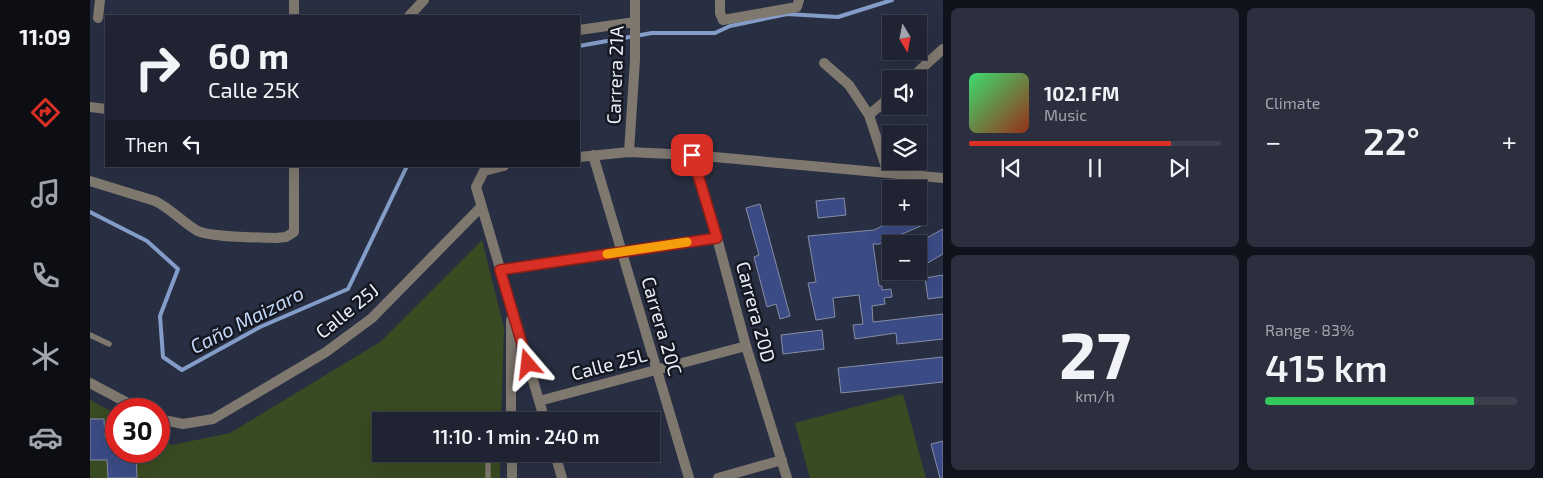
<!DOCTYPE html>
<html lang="en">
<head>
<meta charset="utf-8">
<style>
  body { margin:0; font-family:"Exo 2",sans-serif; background:#2c2f3e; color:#f1f3f6; height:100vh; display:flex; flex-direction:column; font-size:19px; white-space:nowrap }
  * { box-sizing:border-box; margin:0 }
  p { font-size:16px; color:#a1a4ac }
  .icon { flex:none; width:28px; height:28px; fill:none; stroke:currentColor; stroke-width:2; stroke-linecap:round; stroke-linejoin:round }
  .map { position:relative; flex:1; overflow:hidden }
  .sheet { display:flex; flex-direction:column; gap:8px; padding:8px; background:#11131c; width:600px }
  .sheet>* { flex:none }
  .guide { position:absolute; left:15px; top:15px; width:475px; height:152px; border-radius:0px; box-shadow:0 5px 20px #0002,0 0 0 1px #3c404d; background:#1f2332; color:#f1f3f6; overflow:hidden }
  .needle { width:32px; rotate:170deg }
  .buttons { position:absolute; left:792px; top:15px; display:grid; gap:10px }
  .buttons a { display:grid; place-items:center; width:45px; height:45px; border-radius:0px; background:#1f2332; box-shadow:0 5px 20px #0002,0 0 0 1px #3c404d; font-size:25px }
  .speed { position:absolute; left:15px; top:398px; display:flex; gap:10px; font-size:25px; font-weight:700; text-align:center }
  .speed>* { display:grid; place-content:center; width:65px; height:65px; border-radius:50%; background:#1f2332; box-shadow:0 5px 20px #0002,0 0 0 1px #3c404d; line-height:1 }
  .speed .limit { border:8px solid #d22; background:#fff; color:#111 }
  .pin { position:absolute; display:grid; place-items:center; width:42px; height:42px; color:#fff; margin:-21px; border-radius:10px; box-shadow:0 2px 8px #0006 }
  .me { position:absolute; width:55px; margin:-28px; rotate:343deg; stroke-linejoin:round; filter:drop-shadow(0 0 4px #0008) }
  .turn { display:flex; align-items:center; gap:18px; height:105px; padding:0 20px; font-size:22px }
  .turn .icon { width:65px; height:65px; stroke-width:2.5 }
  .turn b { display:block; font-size:35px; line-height:42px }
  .then { display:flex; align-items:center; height:48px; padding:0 20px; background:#0003; gap:10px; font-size:19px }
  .big { font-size:38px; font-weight:600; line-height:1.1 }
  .sheet .card { flex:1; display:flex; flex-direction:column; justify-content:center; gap:8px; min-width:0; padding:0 18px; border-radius:8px; background:#2c2f3e }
  .sheet .dial { align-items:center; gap:0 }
  .dial b { font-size:65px; line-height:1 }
  .song { display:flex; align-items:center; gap:15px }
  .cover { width:60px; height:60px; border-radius:8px; background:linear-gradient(135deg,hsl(140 70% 55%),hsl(10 70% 35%)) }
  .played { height:5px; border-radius:2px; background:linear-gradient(90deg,#d93025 80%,#3c404d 80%) }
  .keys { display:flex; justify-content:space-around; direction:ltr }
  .heat { display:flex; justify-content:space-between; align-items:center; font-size:28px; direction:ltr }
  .charge { height:8px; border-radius:4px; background:linear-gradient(90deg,#34c759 83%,#3c404d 0) }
  .sheet .tiles { flex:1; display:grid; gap:8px; grid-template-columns:repeat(2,1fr) }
  .trip { position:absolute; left:282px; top:412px; width:288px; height:50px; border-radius:0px; background:#1f2332; box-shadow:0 5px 20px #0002,0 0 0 1px #3c404d; font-weight:600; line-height:50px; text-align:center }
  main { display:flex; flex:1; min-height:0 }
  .tab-bar { display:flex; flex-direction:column; width:90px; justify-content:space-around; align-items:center; background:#0c0e14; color:#a1a4ac }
  .tab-bar .icon { width:35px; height:35px }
  .tab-bar .on { color:#d93025 }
  .tab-bar b { font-size:22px; color:#f1f3f6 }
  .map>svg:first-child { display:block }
  .green { fill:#394b22 }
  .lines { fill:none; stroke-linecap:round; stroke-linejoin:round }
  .stream { stroke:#849cc8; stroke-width:4 }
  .building { fill:#3b4b85; stroke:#868ea4 }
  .service { stroke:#7f786f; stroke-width:5.5 }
  .minor { stroke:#7f786f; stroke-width:10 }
  .route-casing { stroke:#8d1f18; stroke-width:12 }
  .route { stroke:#d93025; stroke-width:9 }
  .slow { stroke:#f59e0b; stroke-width:9 }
  .labels { text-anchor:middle; stroke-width:5; stroke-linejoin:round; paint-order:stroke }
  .street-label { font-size:19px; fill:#e9eefa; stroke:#151820 }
  .water-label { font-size:20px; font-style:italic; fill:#c3d7f8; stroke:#151820 }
</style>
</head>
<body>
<main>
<nav class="tab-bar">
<b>11:09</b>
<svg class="icon on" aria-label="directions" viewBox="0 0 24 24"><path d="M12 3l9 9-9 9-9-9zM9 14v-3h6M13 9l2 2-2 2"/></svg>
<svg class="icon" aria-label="music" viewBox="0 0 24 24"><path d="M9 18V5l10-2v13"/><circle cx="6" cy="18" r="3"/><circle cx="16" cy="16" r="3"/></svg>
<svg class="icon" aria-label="phone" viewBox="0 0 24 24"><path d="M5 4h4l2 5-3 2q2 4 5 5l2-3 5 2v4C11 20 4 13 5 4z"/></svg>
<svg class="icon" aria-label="climate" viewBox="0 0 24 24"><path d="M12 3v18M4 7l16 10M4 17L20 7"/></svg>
<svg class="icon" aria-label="car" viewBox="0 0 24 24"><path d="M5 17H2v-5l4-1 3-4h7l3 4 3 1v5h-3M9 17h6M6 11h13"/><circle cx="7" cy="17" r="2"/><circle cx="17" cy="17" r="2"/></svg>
</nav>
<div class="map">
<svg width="853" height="478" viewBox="0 0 853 478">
  <rect width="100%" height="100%" fill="#292f42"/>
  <path class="green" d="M392,240L414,328L411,421H291V454H410V478H0V400L26,414V451H69V438L82,445L140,433L290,342Z
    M813,394L836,478H720L705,423Z"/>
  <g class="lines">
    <path class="stream" d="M489,46L562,33H625L640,26L697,14L748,17L802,0
      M0,212L57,241L88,269L70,316L73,357L92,370L170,327L258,289L317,166"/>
  </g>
  <path class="building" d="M754,198L756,215L728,218L726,201Z
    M670,204L700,316L690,319L686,304L677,307L664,257L669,255L656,208Z
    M812,216H829L833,225L789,244H783L789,286H792V290L801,289L802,297L794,298L795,304L782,306L783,322L853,314V339L807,344L806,333L765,339L763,325L773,324L769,295L743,298L745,317L726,320L718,283L726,282L718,236L784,230Z
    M853,229V254L829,268V242Z
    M853,275V297L838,299L835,278Z
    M732,330L734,349L693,354L691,335Z
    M853,357V382L751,393L748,368Z
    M0,419H14L15,438L26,437V451H46L47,478H18L17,460H0Z
    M853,441V478H850L841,444Z"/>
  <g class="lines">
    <path class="service" d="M0,335L19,344
      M398,454V478"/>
    <path class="minor" d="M630,0V13L633,20L707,7L709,0
      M204,16V0
      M319,16L334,0
      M8,18L10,0
      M489,30L545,22
      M734,63L759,85L779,115L798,173
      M820,79L853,49
      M0,107L16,109
      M779,115L801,96
      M539,152L545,60V0
      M503,155L599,478
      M602,155L627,238L656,346L697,478
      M489,157L539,152L602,155L853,178
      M414,166L394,171L386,187L455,421
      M0,181L65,201C80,208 91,221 106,230C119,238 168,237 186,238L196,237L204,232V166
      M410,270L627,238
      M421,320V421
      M0,383L49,409
      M449,401L656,346
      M69,419L93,424L123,419L236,352L282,318L391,207
      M422,454V478
      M465,454L472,478
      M628,478L692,460"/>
  </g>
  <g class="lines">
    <defs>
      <path id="route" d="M438,364L410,270L627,238L602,155"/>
    </defs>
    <use href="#route" class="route-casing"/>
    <use href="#route" class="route"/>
    <path class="slow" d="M517,254L597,242"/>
  </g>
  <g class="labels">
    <g class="street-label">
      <text transform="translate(525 75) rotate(-88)" y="7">Carrera 21A</text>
      <text transform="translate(257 311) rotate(-39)" y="7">Calle 25J</text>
      <text transform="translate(666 312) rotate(75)" y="7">Carrera 20D</text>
      <text transform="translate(572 326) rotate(74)" y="7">Carrera 20C</text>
      <text transform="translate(519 364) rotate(-15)" y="7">Calle 25L</text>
    </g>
    <g class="water-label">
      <text transform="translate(157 320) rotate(-27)" y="7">Caño Maizaro</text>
    </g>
  </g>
</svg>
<div class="buttons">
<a><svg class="needle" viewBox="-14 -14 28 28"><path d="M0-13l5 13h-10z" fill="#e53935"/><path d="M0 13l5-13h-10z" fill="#a1a4ac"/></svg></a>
<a><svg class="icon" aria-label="sound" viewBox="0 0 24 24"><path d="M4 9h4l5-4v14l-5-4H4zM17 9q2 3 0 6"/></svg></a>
<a><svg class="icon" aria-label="layers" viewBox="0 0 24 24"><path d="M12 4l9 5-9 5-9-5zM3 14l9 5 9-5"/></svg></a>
<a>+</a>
<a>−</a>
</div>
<div class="speed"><div class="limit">30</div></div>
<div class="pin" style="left:602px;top:155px;background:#d93025"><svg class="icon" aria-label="arrive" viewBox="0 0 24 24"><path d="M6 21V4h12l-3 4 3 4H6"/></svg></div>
<svg class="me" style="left:438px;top:364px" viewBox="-20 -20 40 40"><path d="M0-17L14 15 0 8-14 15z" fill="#d93025" stroke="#fff" stroke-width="4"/></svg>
<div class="trip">11:10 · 1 min · 240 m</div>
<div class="guide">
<div class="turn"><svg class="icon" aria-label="right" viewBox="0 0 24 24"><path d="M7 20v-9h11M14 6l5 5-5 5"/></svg><div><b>60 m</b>Calle 25K</div></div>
<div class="then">Then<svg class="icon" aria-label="left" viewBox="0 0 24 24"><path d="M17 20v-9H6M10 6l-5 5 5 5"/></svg></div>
</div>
</div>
<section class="sheet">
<div class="tiles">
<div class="card">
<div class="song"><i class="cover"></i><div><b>102.1 FM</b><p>Music</p></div></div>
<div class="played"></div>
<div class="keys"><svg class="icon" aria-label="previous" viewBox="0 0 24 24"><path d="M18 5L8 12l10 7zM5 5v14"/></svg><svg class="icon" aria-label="pause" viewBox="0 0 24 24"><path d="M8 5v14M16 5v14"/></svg><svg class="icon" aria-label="next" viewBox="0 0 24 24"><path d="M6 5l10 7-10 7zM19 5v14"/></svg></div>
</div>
<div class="card"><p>Climate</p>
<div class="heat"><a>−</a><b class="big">22°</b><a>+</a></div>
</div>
<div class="card dial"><b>27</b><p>km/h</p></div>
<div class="card"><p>Range · 83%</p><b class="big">415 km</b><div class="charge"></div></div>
</div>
</section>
</main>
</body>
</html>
